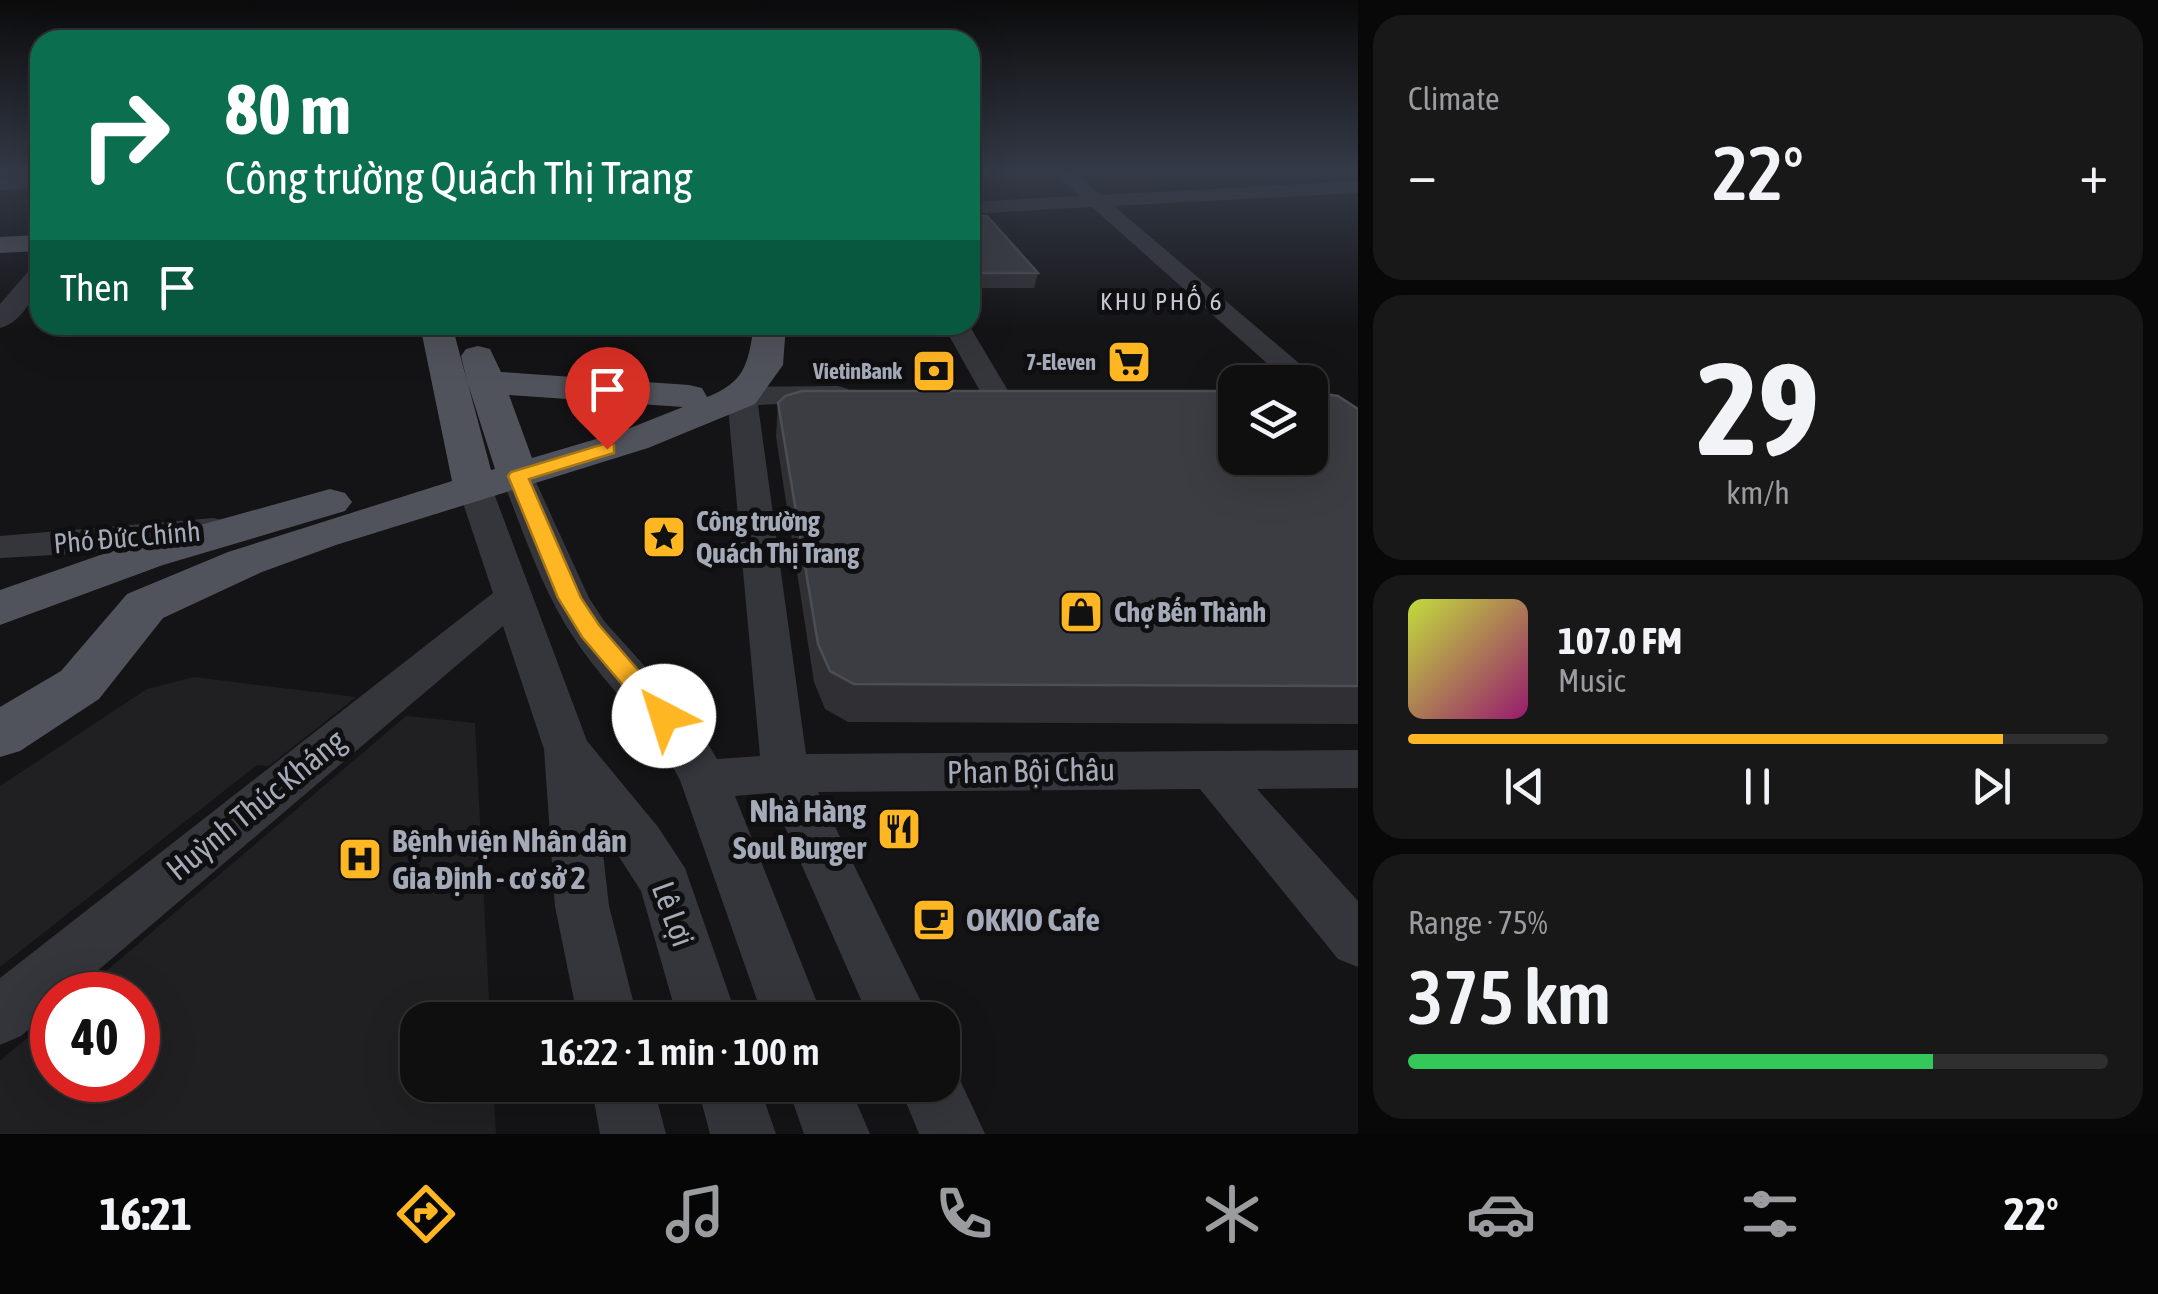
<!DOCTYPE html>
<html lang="en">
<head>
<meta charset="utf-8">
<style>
  body { margin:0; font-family:"Asap Condensed",sans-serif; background:#181819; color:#f1f3f6; height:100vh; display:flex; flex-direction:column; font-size:38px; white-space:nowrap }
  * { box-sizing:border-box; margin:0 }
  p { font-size:32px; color:#9b9c9f }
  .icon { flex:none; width:55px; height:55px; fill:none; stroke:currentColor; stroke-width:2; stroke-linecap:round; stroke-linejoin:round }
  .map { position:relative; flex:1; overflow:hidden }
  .side { display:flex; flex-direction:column; gap:15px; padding:15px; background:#080809; width:800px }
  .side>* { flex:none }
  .hud { position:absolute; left:30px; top:30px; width:950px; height:305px; border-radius:30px; box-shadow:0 10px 40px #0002,0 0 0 2px #2f2f30; background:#0b6e4f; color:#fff; overflow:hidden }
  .controls { position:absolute; left:1218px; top:365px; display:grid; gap:20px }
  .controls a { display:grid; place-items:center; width:110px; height:110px; border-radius:20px; background:#0f0f10; box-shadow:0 10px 40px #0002,0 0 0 2px #2f2f30; font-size:50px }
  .speed { position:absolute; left:30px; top:972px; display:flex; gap:20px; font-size:50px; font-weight:700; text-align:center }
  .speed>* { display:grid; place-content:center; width:130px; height:130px; border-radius:50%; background:#0f0f10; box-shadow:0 10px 40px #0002,0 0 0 2px #2f2f30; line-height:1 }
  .speed .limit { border:15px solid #d22; background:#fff; color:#111 }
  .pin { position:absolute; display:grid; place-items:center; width:85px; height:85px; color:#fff; margin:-102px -42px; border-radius:50% 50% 50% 0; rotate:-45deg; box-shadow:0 0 10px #0007 }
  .pin .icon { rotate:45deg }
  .me { position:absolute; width:110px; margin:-55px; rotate:320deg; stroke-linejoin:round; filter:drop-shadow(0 0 8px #0008) }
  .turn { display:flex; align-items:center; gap:35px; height:210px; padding:0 30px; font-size:45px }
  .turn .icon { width:130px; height:130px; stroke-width:2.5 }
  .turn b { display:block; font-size:70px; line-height:85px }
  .then { display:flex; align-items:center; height:95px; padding:0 30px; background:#0003; gap:20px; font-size:38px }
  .big { font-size:75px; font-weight:600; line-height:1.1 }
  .side .widget { flex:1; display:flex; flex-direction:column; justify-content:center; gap:15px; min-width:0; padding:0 35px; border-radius:30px; background:#181819 }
  .side .dial { align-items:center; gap:0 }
  .dial b { font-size:130px; line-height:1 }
  .song { display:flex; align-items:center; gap:30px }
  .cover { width:120px; height:120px; border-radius:15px; background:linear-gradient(135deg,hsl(70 70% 55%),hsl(320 70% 35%)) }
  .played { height:10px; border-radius:5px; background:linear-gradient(90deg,#ffb623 85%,#2f2f30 85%) }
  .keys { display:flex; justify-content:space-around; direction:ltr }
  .heat { display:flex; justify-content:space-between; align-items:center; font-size:55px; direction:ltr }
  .charge { height:15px; border-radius:8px; background:linear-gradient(90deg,#34c759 75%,#2f2f30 0) }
  .trip { position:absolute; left:400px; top:1002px; width:560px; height:100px; border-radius:30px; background:#0f0f10; box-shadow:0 10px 40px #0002,0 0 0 2px #2f2f30; font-weight:600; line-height:100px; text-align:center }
  .menu { display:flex; height:160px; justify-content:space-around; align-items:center; background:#060606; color:#9b9c9f }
  .menu .icon { width:70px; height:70px }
  .menu .active { color:#ffb623 }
  .menu b { font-size:45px; color:#f1f3f6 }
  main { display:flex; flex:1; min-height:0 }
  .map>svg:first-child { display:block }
  .built { fill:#202023 }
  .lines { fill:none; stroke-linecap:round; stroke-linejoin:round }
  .minor { fill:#35363c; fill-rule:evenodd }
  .major { fill:#50535b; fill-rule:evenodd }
  .wall { fill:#303034 }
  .building { fill:#3c3d42; stroke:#4c4e55; stroke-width:2.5 }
  .route { fill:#ffb623; stroke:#a67617; stroke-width:2.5 }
  .labels { text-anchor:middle; stroke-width:10; stroke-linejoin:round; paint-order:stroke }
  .far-poi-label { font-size:22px; font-weight:bold; fill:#a4aab8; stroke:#0f0f11; text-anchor:end }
  .far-neighbourhood-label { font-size:25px; letter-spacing:2.5px; fill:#c6c9d4; stroke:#0f0f11 }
  .poi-label { font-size:28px; font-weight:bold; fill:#a4aab8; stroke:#0f0f11; text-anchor:start }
  .street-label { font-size:28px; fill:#a4aab8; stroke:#0f0f11 }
  .near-street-label { font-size:32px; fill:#a4aab8; stroke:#0f0f11 }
  .near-poi-label { font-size:32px; font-weight:bold; fill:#a4aab8; stroke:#0f0f11; text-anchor:start }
</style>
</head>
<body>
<main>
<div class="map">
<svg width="1358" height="1134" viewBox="0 0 1358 1134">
  <rect width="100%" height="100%" fill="#141416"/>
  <path class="built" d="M194,677L356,697L269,766L257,765L0,967V786L147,689Z
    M406,716L475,723L490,1020H418V1085H493L496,1134H0V1061L52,1017V1080H138V995H78Z"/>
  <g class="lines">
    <path class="minor" d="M1053,171H1073L1101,195L1358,181V193L1114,206L1314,376L1318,382L1314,388L1310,389V382H1288L1092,207L970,214V202L1079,196Z
      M40,176V188L0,190V178Z
      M40,265C40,288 25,322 0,328V304L32,267Z
      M943,325H969L1010,394L1005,400H985Z
      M838,386L848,389L853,395L848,401L758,405L806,754L1358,750V788L1257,789L1358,901V967L1338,959L1200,789L818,792L930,1020H870L770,793L735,796L824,1020H764L680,780C652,726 607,688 574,638C541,589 523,530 501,476L506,469H530L589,598L604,621L695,722L717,759L760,756L727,396L732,390L742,387Z
      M475,478L487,481L492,488L587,741L658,827L685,868L738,1020H678L641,891L600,827L609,906L638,1020H578L555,906L544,749L503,626L69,995H52V1009L21,1036L0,1045V978L493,593L458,488L463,481Z
      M213,518L226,521L231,529L226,537L89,553L0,558V536Z
      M942,1059L952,1063L985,1134H919L899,1085H942Z
      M591,1085H653L666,1134H600Z
      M697,1085H759L776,1134H710Z
      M787,1085H849L870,1134H804Z"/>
    <path class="major" d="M40,235V251L0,253V237Z
      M420,325H452L467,381L461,356L466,349L478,346L490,349L501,372L689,385L702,388L707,397C746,382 748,363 754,325H786L783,365L755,404L648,448L336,545L262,572L163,618L99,699L20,751L0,757V707L61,671L127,594L228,552L452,481ZM468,384L495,469L491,470ZM509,395L683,407L620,432L532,458Z
      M330,489L345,493L352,502L345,511L163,565L0,625V590L129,545Z"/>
  </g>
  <path class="wall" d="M970,216L1038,273L1034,288H970Z
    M830,325H869V327Z
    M778,403L1358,409V724L848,722L825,709L814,682L776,437Z"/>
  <path class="building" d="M970,216H987L1038,273H970Z
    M802,391H1235V458H1310V392L1338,396L1358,409V686L854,684L830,671L818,644L778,403L785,396Z"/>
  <linearGradient id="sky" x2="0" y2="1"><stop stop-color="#0b0b0c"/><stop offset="0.52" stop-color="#343a47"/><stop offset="1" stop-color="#343a47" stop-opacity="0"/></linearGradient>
  <rect width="1358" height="330" fill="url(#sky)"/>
  <path class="route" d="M607,443L614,445V453L529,479L581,598L599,625L678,716L674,723H655L582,637L558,598L508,476L511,472Z"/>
  <defs>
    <symbol id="supermarket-square" viewBox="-11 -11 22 22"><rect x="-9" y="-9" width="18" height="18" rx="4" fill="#ffb623" stroke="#0f0f11"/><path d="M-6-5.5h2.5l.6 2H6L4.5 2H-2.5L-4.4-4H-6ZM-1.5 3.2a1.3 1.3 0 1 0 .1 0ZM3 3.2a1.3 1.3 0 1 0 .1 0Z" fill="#111"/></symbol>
    <symbol id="bank-square" viewBox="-11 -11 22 22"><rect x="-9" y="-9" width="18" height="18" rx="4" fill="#ffb623" stroke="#0f0f11"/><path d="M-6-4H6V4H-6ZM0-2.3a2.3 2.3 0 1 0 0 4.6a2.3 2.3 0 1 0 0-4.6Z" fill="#111"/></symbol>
    <symbol id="sight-square" viewBox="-11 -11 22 22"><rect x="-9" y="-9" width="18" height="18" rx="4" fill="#ffb623" stroke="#0f0f11"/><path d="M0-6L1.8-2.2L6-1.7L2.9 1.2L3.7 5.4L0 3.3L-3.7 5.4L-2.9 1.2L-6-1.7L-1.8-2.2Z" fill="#111"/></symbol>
    <symbol id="shop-square" viewBox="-11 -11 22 22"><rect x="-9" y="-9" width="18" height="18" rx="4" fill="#ffb623" stroke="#0f0f11"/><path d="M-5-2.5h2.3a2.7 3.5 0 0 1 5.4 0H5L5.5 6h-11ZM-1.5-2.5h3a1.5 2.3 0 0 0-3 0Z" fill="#111"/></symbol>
    <symbol id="restaurant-square" viewBox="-11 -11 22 22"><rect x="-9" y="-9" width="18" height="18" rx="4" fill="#ffb623" stroke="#0f0f11"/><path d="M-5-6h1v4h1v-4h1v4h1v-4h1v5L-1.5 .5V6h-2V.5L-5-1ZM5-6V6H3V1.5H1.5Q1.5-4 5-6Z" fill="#111"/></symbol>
    <symbol id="hospital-square" viewBox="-11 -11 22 22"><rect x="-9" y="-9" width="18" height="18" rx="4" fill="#ffb623" stroke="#0f0f11"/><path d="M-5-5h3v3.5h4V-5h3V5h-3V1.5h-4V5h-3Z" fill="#111"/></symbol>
    <symbol id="cafe-square" viewBox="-11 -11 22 22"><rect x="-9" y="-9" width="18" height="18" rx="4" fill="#ffb623" stroke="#0f0f11"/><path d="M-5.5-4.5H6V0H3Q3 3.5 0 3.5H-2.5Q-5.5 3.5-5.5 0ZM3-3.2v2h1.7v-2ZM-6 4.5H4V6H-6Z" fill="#111"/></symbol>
  </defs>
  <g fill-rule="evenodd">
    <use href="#supermarket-square" x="1104" y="337" width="50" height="50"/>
    <use href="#bank-square" x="909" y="346" width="50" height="50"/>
    <use href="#sight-square" x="639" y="512" width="50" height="50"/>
    <use href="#shop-square" x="1056" y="587" width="50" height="50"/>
    <use href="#restaurant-square" x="874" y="804" width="50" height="50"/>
    <use href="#hospital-square" x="335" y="834" width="50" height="50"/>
    <use href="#cafe-square" x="909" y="895" width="50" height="50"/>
  </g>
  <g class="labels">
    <g class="far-poi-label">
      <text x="1096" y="370">7-Eleven</text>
      <text x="902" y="379">VietinBank</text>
    </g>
    <g class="far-neighbourhood-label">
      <text x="1162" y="310">KHU PHỐ 6</text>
    </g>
    <g class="poi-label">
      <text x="696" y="531">Công trường<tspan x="696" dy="32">Quách Thị Trang</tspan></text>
      <text x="1114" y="622">Chợ Bến Thành</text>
    </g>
    <g class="street-label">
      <text transform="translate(127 537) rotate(-5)" y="10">Phó Đức Chính</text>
    </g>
    <g class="near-street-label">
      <text transform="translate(1031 771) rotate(-1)" y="11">Phan Bội Châu</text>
      <text transform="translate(256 805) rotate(-39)" y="11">Huỳnh Thúc Kháng</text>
      <text transform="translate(673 914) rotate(70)" y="11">Lê Lợi</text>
    </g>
    <g class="near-poi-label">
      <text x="866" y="822" text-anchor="end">Nhà Hàng<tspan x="866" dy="37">Soul Burger</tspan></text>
      <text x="392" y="852">Bệnh viện Nhân dân<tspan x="392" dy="37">Gia Định - cơ sở 2</tspan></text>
      <text x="966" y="931">OKKIO Cafe</text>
    </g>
  </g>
</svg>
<div class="controls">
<a><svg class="icon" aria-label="layers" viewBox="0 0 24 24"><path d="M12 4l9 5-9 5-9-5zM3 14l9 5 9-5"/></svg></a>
</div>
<div class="speed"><div class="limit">40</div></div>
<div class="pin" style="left:607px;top:449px;background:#d93025"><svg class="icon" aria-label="arrive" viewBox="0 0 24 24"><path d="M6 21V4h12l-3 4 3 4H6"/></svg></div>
<svg class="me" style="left:664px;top:716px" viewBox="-20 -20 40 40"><circle r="19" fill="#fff"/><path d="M0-13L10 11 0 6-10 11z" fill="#ffb623"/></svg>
<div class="trip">16:22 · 1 min · 100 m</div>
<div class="hud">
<div class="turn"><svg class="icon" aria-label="right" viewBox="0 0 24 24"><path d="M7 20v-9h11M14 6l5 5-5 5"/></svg><div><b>80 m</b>Công trường Quách Thị Trang</div></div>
<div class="then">Then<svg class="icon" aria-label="arrive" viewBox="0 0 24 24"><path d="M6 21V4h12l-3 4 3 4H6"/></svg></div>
</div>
</div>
<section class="side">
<div class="widget"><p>Climate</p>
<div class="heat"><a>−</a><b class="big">22°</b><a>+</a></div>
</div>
<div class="widget dial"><b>29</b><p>km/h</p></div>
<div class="widget">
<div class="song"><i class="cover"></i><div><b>107.0 FM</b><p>Music</p></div></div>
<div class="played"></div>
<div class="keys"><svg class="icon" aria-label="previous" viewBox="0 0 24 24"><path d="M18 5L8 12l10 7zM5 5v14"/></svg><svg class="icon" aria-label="pause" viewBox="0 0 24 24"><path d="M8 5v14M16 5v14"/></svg><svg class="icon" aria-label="next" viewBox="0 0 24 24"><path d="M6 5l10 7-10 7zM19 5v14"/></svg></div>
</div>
<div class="widget"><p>Range · 75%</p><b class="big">375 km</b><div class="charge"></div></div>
</section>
</main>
<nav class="menu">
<b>16:21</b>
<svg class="icon active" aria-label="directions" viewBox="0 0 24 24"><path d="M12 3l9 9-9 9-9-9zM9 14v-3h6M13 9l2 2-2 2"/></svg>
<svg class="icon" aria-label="music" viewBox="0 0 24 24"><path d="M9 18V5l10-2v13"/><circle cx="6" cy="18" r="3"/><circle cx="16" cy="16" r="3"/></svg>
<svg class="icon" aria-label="phone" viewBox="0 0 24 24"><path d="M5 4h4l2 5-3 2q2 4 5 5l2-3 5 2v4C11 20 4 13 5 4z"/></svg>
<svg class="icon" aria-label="climate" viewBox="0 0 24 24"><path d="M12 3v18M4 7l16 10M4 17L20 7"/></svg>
<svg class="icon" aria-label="car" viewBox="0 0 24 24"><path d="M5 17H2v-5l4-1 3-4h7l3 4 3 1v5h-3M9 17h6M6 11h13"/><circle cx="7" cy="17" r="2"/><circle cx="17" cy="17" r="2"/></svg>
<svg class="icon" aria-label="filters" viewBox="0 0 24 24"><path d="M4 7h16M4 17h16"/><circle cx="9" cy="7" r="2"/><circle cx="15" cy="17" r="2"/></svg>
<b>22°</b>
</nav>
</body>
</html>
